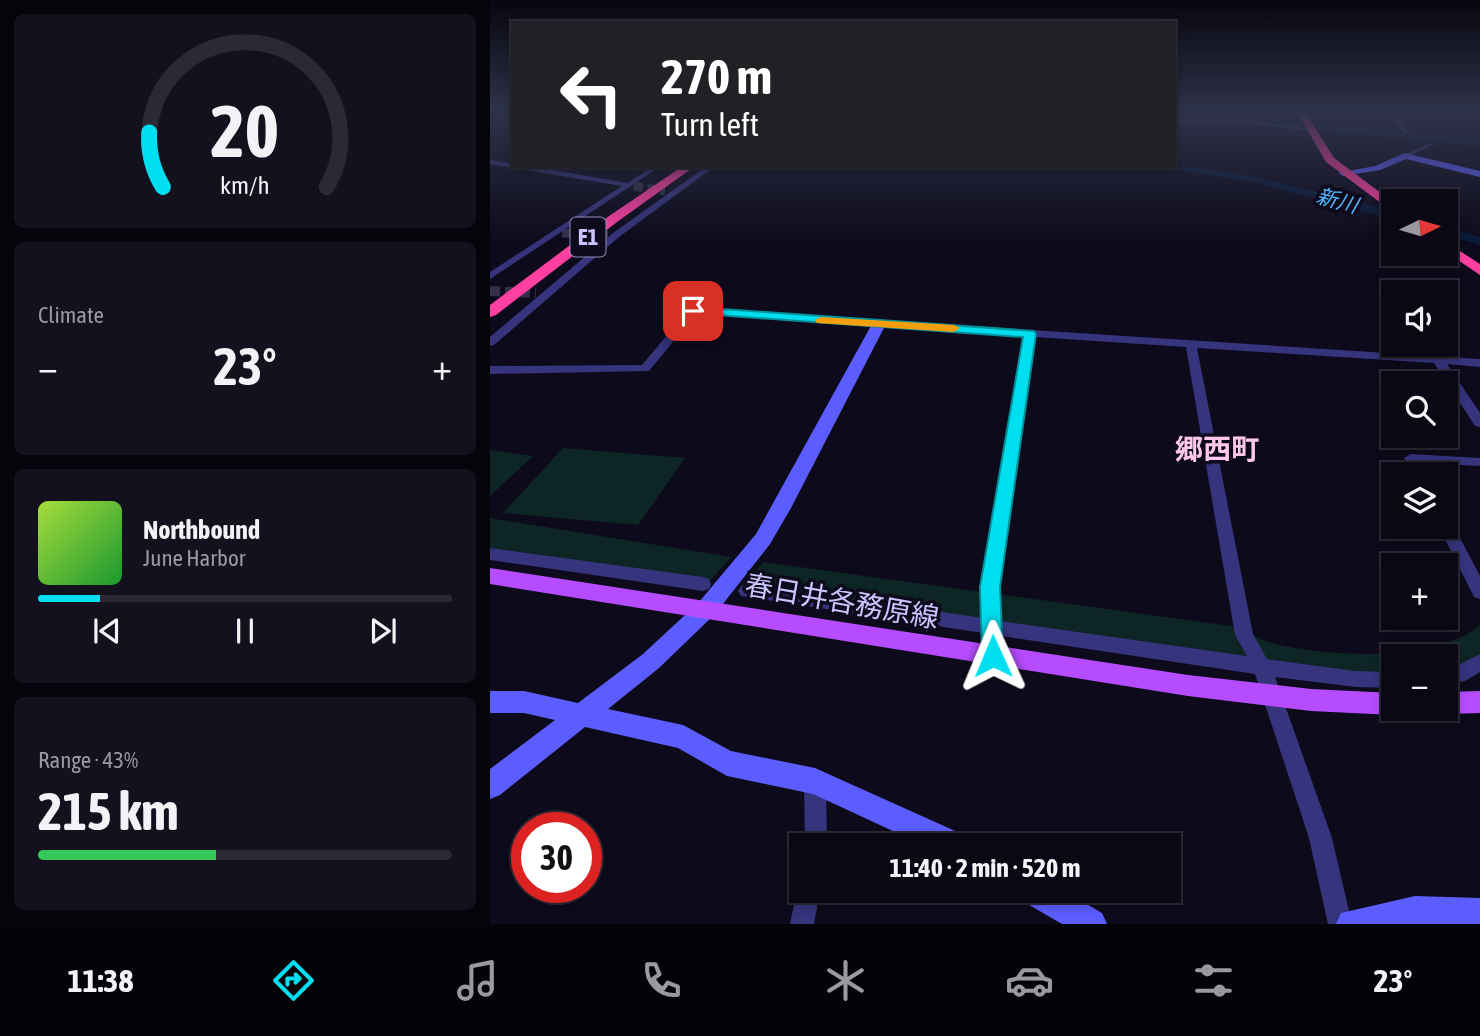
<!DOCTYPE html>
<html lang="en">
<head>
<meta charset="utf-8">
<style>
  body { margin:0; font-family:"Asap Condensed","Noto Sans JP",sans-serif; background:#13111d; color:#f1f3f6; height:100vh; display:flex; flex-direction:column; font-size:26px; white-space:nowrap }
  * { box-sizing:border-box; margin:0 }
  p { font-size:23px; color:#999aa0 }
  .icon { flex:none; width:38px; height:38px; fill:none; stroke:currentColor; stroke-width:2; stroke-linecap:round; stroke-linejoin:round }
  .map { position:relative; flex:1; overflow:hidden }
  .details { display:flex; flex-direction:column; gap:14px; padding:14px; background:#06040b; width:490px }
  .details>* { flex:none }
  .top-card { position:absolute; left:21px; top:21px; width:665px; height:147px; border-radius:0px; box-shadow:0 4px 10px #0003,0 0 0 2px #2a2934; background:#202124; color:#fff; overflow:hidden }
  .needle { width:46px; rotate:85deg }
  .fabs { position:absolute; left:891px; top:189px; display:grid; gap:14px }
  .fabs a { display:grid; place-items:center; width:77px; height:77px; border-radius:0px; background:#0a0814; box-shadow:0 4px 10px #0003,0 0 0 2px #2a2934; font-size:35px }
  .speed { position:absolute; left:21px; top:812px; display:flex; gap:14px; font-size:35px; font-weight:700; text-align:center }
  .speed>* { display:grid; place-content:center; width:91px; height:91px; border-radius:50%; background:#0a0814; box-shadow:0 4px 10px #0003,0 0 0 2px #2a2934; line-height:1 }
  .speed .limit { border:10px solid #d22; background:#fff; color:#111 }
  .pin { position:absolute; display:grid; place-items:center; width:60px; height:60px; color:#fff; margin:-30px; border-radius:14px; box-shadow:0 4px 10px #0006 }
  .me { position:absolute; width:77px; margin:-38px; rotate:359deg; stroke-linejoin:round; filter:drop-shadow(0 0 5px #0008) }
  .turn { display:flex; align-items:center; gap:24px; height:147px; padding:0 35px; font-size:32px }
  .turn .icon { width:91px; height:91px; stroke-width:2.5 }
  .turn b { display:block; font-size:49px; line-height:60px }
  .big { font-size:52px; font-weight:700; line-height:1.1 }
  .details .widget { flex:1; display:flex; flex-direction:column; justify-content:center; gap:10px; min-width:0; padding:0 24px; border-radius:10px; background:#13111d }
  .details .dial { align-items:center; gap:0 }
  .dial svg { height:182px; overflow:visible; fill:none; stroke:#2a2934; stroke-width:7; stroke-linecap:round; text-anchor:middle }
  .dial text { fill:#f1f3f6; stroke:none }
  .song { display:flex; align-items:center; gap:21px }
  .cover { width:84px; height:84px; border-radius:10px; background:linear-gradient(135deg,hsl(80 70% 55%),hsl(130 70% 35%)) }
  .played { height:7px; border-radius:4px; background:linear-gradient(90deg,#00dff0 15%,#2a2934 15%) }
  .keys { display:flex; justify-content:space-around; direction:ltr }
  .heat { display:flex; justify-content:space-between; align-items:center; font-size:38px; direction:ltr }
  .charge { height:10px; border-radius:5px; background:linear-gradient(90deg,#34c759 43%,#2a2934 0) }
  .trip { position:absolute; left:299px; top:833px; width:392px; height:70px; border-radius:0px; background:#0a0814; box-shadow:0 4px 10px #0003,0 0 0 2px #2a2934; font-weight:700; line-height:70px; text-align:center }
  .dock { display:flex; height:112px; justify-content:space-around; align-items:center; background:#040308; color:#999aa0 }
  .dock .icon { width:49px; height:49px }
  .dock .selected { color:#00dff0 }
  .dock b { font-size:32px; color:#f1f3f6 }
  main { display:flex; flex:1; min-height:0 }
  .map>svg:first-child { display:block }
  .green { fill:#0d2524 }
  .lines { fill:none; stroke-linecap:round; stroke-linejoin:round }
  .river { fill:#071a38; fill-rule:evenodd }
  .street-tunnel-far1 { stroke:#332f49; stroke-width:9; stroke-dasharray:9 4.5; stroke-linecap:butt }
  .street-tunnel { stroke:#332f49; stroke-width:10; stroke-dasharray:10 5; stroke-linecap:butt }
  .street { fill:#35347c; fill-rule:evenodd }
  .secondary { fill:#5c5dff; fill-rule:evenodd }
  .primary { fill:#b64cff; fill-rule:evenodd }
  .highway { fill:#ff40a1; fill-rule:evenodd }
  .route { fill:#00dff0; stroke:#00919c; stroke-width:2 }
  .slow { fill:#f59e0b }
  .labels { text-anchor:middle; stroke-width:7; stroke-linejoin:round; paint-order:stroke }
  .far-water-label { font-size:21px; font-style:italic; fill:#53b5ff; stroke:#0d0a1b }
  .shield { fill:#0d0a1b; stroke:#918dbb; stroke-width:2 }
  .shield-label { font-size:23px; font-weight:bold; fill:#cac5ff }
  .quarter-label { font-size:28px; font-weight:bold; fill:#ffc7ec; stroke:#0d0a1b }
  .near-street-label { font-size:28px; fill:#cac5ff; stroke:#0d0a1b }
</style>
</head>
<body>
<main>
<section class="details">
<div class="widget dial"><svg viewBox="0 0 100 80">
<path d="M14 69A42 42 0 1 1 86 69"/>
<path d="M14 69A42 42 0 0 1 8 45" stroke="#00dff0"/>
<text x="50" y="56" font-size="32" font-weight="700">20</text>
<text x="50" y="72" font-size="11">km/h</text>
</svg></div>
<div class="widget"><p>Climate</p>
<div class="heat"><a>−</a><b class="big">23°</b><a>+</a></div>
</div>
<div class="widget">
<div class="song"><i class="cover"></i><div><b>Northbound</b><p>June Harbor</p></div></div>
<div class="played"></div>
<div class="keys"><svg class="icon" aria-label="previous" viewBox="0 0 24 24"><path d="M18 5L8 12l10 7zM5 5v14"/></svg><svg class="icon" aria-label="pause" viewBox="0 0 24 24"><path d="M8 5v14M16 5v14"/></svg><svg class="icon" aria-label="next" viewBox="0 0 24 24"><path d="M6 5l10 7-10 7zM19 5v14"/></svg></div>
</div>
<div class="widget"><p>Range · 43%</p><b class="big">215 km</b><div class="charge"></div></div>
</section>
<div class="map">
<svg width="990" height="924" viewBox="0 0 990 924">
  <rect width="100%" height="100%" fill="#0d0a1b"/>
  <path class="green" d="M73,448L195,458L148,525L13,513Z
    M0,450L43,456L0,496Z
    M0,518L241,557L219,582L0,551Z
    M273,562L748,627C759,632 770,640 782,643C836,657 946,663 990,625V658L956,671V656H903V675H889L255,585Z"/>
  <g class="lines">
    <path class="river" d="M684,116H754L990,140V146L754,122H684Z
      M684,165L763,176L903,211V219L763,182L662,166Z
      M956,227L990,237V245L956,235Z"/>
    <path class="street-tunnel-far1" d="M144,186L175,191
      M72,233L118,235"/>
    <path class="street-tunnel" d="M0,291L46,293"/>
    <path class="street" d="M896,112H902L919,133H915Z
      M982,112H988L990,118Z
      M684,118L749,119L824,129L821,131L749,123L684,122Z
      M940,143L945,144L917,157L912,156Z
      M0,160L23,164V166H40L138,183L163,166H171L0,279V272L132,186L0,164Z
      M217,166H225L129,237L4,345L0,346V337L123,233Z
      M203,308L990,359V367L957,364L990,413V427L985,426L944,363L707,348L763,634L777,659L865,671L903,672V688L865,687L785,677L842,838L862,924H838L819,838L765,674L511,636L512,656L510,662L503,664L496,662L494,656L493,633L251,596L248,591L251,586L257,584L493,618L492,587L534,336L206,314L159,371L0,374V366L152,365L199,309ZM545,337L696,347L745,635L757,656L510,621L508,587Z
      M921,454L990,458V466L931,463L937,474H923L914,458Z
      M956,520L961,521L990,576V599L984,597L949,527H956Z
      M0,548L213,577L219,579L221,584L219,589L213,591L0,560Z
      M990,654V672L975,681L956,684V668L965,667Z
      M325,770L333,774L336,781L337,845H315L314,781L317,774Z
      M309,882H312V891H330L324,924H300Z"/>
    <path class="secondary" d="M915,153L990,171V177L916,159L890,170L853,176L848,173L885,166Z
      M389,320L396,324L301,508L280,544L225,614L169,668L118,709L193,725L241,751L325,768L474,835L478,845H433L323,794L237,776L188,748L95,727L10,795L0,799V769L65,720L34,713H0V691H34L88,703L153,654L209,602L266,534L382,324Z
      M530,891H574L612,913L617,924H572L534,902Z
      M925,896L990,898V924H846L851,913Z"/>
    <path class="primary" d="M0,568L698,675L821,689L903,693V709H913L903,715L821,711L698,696L0,584Z
      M990,691V713L956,714L946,709H956V692Z"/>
    <path class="highway" d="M807,112H815L844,158L903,202V212L836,162Z
      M193,166H205L127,222L6,315L0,317V305L119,216Z
      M956,242L990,264V275L956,252Z"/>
  </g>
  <linearGradient id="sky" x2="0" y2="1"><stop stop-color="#07060f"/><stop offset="0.46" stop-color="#2f334a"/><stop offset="1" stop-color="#2f334a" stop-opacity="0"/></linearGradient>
  <rect width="990" height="241" fill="url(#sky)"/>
  <path class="route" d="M203,307L544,331L546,334L510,587L513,656L510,662L503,665L495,662L492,656L490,587L533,337L199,313V308Z"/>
  <path class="slow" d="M331,317L464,325L470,328L464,332L327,323L325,320Z"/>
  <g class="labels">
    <g class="far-water-label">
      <text transform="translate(847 201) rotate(15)" y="7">新川</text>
    </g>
    <rect class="shield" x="80.5" y="217.5" width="35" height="39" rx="5"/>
    <g class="shield-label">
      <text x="98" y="245">E1</text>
    </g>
    <g class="quarter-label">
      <text x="727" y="459">郷西町</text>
    </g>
    <g class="near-street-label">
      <text transform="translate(352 601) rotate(10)" y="10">春日井各務原線</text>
    </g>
  </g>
</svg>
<div class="fabs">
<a><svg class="needle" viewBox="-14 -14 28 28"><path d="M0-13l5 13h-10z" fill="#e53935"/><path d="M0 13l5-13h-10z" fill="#999aa0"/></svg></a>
<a><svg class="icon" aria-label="sound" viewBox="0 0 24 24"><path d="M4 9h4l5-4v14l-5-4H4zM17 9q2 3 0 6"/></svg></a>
<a><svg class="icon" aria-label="search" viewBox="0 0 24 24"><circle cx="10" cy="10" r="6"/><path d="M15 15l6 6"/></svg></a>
<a><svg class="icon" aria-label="layers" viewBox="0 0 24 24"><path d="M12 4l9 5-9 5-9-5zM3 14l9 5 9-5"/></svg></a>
<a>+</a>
<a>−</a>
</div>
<div class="speed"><div class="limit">30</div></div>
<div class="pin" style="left:203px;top:311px;background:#d93025"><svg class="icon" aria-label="arrive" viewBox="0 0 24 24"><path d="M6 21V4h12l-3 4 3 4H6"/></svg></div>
<svg class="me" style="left:503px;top:656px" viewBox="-20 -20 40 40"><path d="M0-17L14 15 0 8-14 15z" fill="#00dff0" stroke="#fff" stroke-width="4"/></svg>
<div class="trip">11:40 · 2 min · 520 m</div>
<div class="top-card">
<div class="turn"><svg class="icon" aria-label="left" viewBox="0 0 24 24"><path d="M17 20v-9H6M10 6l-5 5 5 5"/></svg><div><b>270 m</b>Turn left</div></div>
</div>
</div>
</main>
<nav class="dock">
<b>11:38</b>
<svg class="icon selected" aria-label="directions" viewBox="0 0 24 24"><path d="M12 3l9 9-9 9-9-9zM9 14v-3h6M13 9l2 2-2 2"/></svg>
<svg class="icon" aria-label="music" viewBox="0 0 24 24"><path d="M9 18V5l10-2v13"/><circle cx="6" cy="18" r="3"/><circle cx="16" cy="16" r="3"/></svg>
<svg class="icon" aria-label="phone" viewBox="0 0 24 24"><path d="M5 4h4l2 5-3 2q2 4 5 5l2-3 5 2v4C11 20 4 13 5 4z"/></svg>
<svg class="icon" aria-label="climate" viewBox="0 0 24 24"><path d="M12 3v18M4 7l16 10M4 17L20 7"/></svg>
<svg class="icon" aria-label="car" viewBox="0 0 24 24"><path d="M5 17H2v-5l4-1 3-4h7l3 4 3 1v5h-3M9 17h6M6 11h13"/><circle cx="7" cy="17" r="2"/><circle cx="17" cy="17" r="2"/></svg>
<svg class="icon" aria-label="filters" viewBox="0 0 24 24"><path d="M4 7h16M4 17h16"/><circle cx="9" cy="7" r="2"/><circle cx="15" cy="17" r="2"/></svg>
<b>23°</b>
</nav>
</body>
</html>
